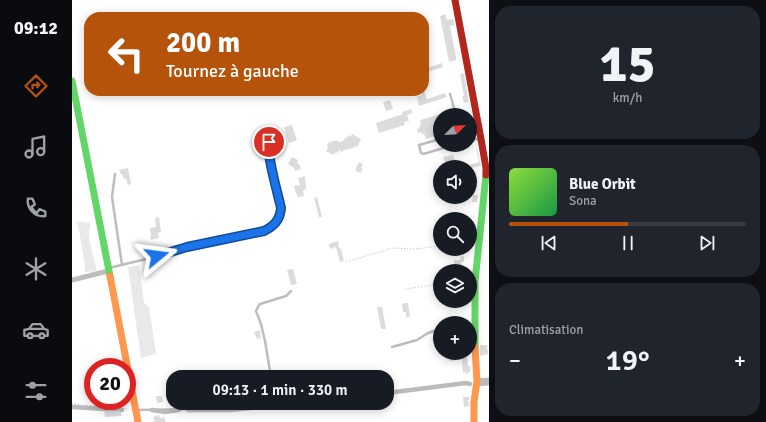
<!DOCTYPE html>
<html lang="fr">
<head>
<meta charset="utf-8">
<style>
  body { margin:0; font-family:Signika,sans-serif; background:#20242c; color:#f1f3f6; height:100vh; display:flex; flex-direction:column; font-size:15px; white-space:nowrap }
  * { box-sizing:border-box; margin:0 }
  p { font-size:13px; color:#9ea1a6 }
  .icon { flex:none; width:22px; height:22px; fill:none; stroke:currentColor; stroke-width:2; stroke-linecap:round; stroke-linejoin:round }
  .map { position:relative; flex:1; overflow:hidden }
  .sheet { display:flex; flex-direction:column; gap:6px; padding:6px; background:#0d0f14; width:277px }
  .sheet>* { flex:none }
  .hud { position:absolute; left:12px; top:12px; width:345px; height:84px; border-radius:16px; box-shadow:0 2px 10px #0003; background:#b45309; color:#fff; overflow:hidden }
  .needle { width:26px; rotate:66deg }
  .fabs { position:absolute; left:361px; top:108px; display:grid; gap:8px }
  .fabs a { display:grid; place-items:center; width:44px; height:44px; border-radius:50%; background:#171b24; box-shadow:0 2px 10px #0003; font-size:20px }
  .speed { position:absolute; left:12px; top:358px; display:flex; gap:8px; font-size:20px; font-weight:700; text-align:center }
  .speed>* { display:grid; place-content:center; width:52px; height:52px; border-radius:50%; background:#171b24; box-shadow:0 2px 10px #0003; line-height:1 }
  .speed .limit { border:6px solid #d22; background:#fff; color:#111 }
  .pin { position:absolute; display:grid; place-items:center; width:34px; height:34px; color:#fff; margin:-17px; border:2px solid #fff; border-radius:50%; box-shadow:0 1px 4px #0007 }
  .me { position:absolute; width:44px; margin:-22px; rotate:74deg; stroke-linejoin:round; filter:drop-shadow(0 0 3px #0008) }
  .turn { display:flex; align-items:center; gap:14px; height:84px; padding:0 16px; font-size:18px }
  .turn .icon { width:52px; height:52px; stroke-width:2.5 }
  .turn b { display:block; font-size:28px; line-height:34px }
  .big { font-size:30px; font-weight:600; line-height:1.1 }
  .sheet .card { flex:1; display:flex; flex-direction:column; justify-content:center; gap:6px; min-width:0; padding:0 14px; border-radius:16px; background:#20242c }
  .sheet .dial { align-items:center; gap:0 }
  .dial b { font-size:52px; line-height:1 }
  .song { display:flex; align-items:center; gap:12px }
  .cover { width:48px; height:48px; border-radius:6px; background:linear-gradient(135deg,hsl(90 70% 55%),hsl(140 70% 35%)) }
  .played { height:4px; border-radius:2px; background:linear-gradient(90deg,#b45309 50%,#363941 50%) }
  .keys { display:flex; justify-content:space-around; direction:ltr }
  .heat { display:flex; justify-content:space-between; align-items:center; font-size:22px; direction:ltr }
  .trip { position:absolute; left:94px; top:370px; width:228px; height:40px; border-radius:16px; background:#171b24; box-shadow:0 2px 10px #0003; font-weight:600; line-height:40px; text-align:center }
  main { display:flex; flex:1; min-height:0 }
  .dock { display:flex; flex-direction:column; width:72px; justify-content:space-around; align-items:center; background:#090b0e; color:#9ea1a6 }
  .dock .icon { width:28px; height:28px }
  .dock .active { color:#b45309 }
  .dock b { font-size:18px; color:#f1f3f6 }
  .map>svg:first-child { display:block }
  .green { fill:#e9e9e9 }
  .lines { fill:none; stroke-linecap:round; stroke-linejoin:round }
  .canal { stroke:#bbb; stroke-width:4.5 }
  .building { fill:#dcdcdc }
  .path { stroke:#b8b8b8; stroke-width:1; stroke-dasharray:1 2; stroke-linecap:butt }
  .lane { stroke:#bdbdbd; stroke-width:2.5 }
  .street { stroke:#bdbdbd; stroke-width:5 }
  .fast { stroke:#63d668; stroke-width:7 }
  .slow { stroke:#ff974d; stroke-width:7 }
  .jam { stroke:#b3261e; stroke-width:7 }
  .route-casing { stroke:#114b97; stroke-width:10 }
  .route { stroke:#1a73e8; stroke-width:7 }
</style>
</head>
<body>
<main>
<nav class="dock">
<b>09:12</b>
<svg class="icon active" aria-label="directions" viewBox="0 0 24 24"><path d="M12 3l9 9-9 9-9-9zM9 14v-3h6M13 9l2 2-2 2"/></svg>
<svg class="icon" aria-label="music" viewBox="0 0 24 24"><path d="M9 18V5l10-2v13"/><circle cx="6" cy="18" r="3"/><circle cx="16" cy="16" r="3"/></svg>
<svg class="icon" aria-label="phone" viewBox="0 0 24 24"><path d="M5 4h4l2 5-3 2q2 4 5 5l2-3 5 2v4C11 20 4 13 5 4z"/></svg>
<svg class="icon" aria-label="climate" viewBox="0 0 24 24"><path d="M12 3v18M4 7l16 10M4 17L20 7"/></svg>
<svg class="icon" aria-label="car" viewBox="0 0 24 24"><path d="M5 17H2v-5l4-1 3-4h7l3 4 3 1v5h-3M9 17h6M6 11h13"/><circle cx="7" cy="17" r="2"/><circle cx="17" cy="17" r="2"/></svg>
<svg class="icon" aria-label="filters" viewBox="0 0 24 24"><path d="M4 7h16M4 17h16"/><circle cx="9" cy="7" r="2"/><circle cx="15" cy="17" r="2"/></svg>
</nav>
<div class="map">
<svg width="417" height="422" viewBox="0 0 417 422">
  <rect width="100%" height="100%" fill="#fff"/>
  <path class="green" d="M4,221L18,223C18,228 18,228 17,232C16,240 23,262 25,271L13,272V266L7,230Z
    M67,265L72,303L77,307L84,354L69,358L56,267Z"/>
  <g class="lines">
    <path class="canal" d="M408,384L417,383
      M315,393L394,383L398,384
      M0,407L50,410
      M80,410L93,412L107,410
      M116,410H158L228,403"/>
  </g>
  <path class="building" d="M373,14L375,20L381,19L383,25L378,26L384,57V60L377,62L368,16Z
    M370,63L371,67L352,73V69Z
    M392,73L399,115L396,102L392,103L390,96H392L388,74Z
    M349,91H352L355,99L373,93L375,97L347,106L345,97L350,95Z
    M318,100L321,109L314,111L311,102Z
    M339,109L340,113L335,115L337,121L332,122L333,125L307,133L304,123L331,114L330,112Z
    M378,111L379,115H368V135L354,139L352,134H350L349,132L346,133L345,129L348,128L347,126L349,125L348,120Z
    M220,125L225,140L217,143L212,127Z
    M280,134L289,139L285,147L283,146L282,148L281,147L280,149L278,148V149H276L275,150H272L270,152L267,150L266,153L264,152L263,154L262,153L261,155L254,151L256,148L255,145L257,142L258,143L259,141L261,142V141H263L264,140L268,142L271,141L274,137H275L276,136L277,137L278,135L280,136Z
    M404,148H405L409,166L399,168L398,165L407,162Z
    M381,155L383,160L373,163L371,157Z
    M220,157L226,160L225,163L227,164L229,169L223,171L222,168L216,164Z
    M287,162L291,164L289,168L291,169L288,173L283,170Z
    M56,168L59,184L56,185L54,179H52L50,174H49L47,170Z
    M233,176L234,189L231,190L232,196L226,197L225,194H224L222,186L228,185L226,178Z
    M401,195H406L405,202H400Z
    M245,197L250,217H247L242,198Z
    M87,217L89,232L86,233L87,238L79,240L78,236H79L78,228L84,227L83,218Z
    M266,241L267,249L269,248L272,261L268,262L264,247L258,249L257,244Z
    M392,256V262H389L390,269H382V260H388V257Z
    M221,269L225,284L219,285L215,270Z
    M332,303H336L338,317H334V312H331L330,304Z
    M305,307H310L314,329H310L309,328Z
    M188,330L189,338L185,339L182,332Z
    M408,345H415L416,354L408,356Z
    M389,353H395L396,366H398L399,371L397,372L395,375L394,372L391,373L390,359L378,361V357L389,355Z
    M84,396H90L91,402L85,403Z
    M391,397H398L397,400H396L397,406L392,407Z
    M32,411H48L50,416L33,417Z
    M86,415L88,418L92,417L94,422H79L83,421L81,417Z"/>
  <g class="lines">
    <path class="path" d="M412,247L417,244
      M274,262L321,248L343,249L368,246
      M334,289L368,284
      M0,404L57,409"/>
    <path class="lane" d="M378,94L384,115
      M368,139L347,145L349,153L351,154L382,145
      M398,140L407,139
      M43,174L40,197L50,265
      M37,268L70,260L115,247L192,231C202,226 208,220 209,208C207,197 194,150 197,143C199,139 203,137 207,135
      M320,347L345,340L356,333L368,329
      M199,377L193,341L189,324L184,311L186,307L188,304L214,296L219,291
      M64,410L125,409L141,408H155L185,406L199,403"/>
    <path class="street" d="M0,280L36,271
      M405,381L417,380"/>
    <path class="fast" d="M0,81L38,276
      M403,347V282L414,175"/>
    <path class="slow" d="M38,276L66,422
      M402,422V402L405,381L403,347"/>
    <path class="jam" d="M383,0L409,139L414,168V175"/>
  </g>
  <g class="lines">
    <defs>
      <path id="route" d="M85,256L115,247L192,231C202,226 208,220 209,208C206,194 194,153 197,142"/>
    </defs>
    <use href="#route" class="route-casing"/>
    <use href="#route" class="route"/>
  </g>
</svg>
<div class="fabs">
<a><svg class="needle" viewBox="-14 -14 28 28"><path d="M0-13l5 13h-10z" fill="#e53935"/><path d="M0 13l5-13h-10z" fill="#9ea1a6"/></svg></a>
<a><svg class="icon" aria-label="sound" viewBox="0 0 24 24"><path d="M4 9h4l5-4v14l-5-4H4zM17 9q2 3 0 6"/></svg></a>
<a><svg class="icon" aria-label="search" viewBox="0 0 24 24"><circle cx="10" cy="10" r="6"/><path d="M15 15l6 6"/></svg></a>
<a><svg class="icon" aria-label="layers" viewBox="0 0 24 24"><path d="M12 4l9 5-9 5-9-5zM3 14l9 5 9-5"/></svg></a>
<a>+</a>
</div>
<div class="speed"><div class="limit">20</div></div>
<div class="pin" style="left:197px;top:142px;background:#d93025"><svg class="icon" aria-label="arrive" viewBox="0 0 24 24"><path d="M6 21V4h12l-3 4 3 4H6"/></svg></div>
<svg class="me" style="left:85px;top:256px" viewBox="-20 -20 40 40"><path d="M0-17L14 15 0 8-14 15z" fill="#1a73e8" stroke="#fff" stroke-width="4"/></svg>
<div class="trip">09:13 · 1 min · 330 m</div>
<div class="hud">
<div class="turn"><svg class="icon" aria-label="left" viewBox="0 0 24 24"><path d="M17 20v-9H6M10 6l-5 5 5 5"/></svg><div><b>200 m</b>Tournez à gauche</div></div>
</div>
</div>
<section class="sheet">
<div class="card dial"><b>15</b><p>km/h</p></div>
<div class="card">
<div class="song"><i class="cover"></i><div><b>Blue Orbit</b><p>Sona</p></div></div>
<div class="played"></div>
<div class="keys"><svg class="icon" aria-label="previous" viewBox="0 0 24 24"><path d="M18 5L8 12l10 7zM5 5v14"/></svg><svg class="icon" aria-label="pause" viewBox="0 0 24 24"><path d="M8 5v14M16 5v14"/></svg><svg class="icon" aria-label="next" viewBox="0 0 24 24"><path d="M6 5l10 7-10 7zM19 5v14"/></svg></div>
</div>
<div class="card"><p>Climatisation</p>
<div class="heat"><a>−</a><b class="big">19°</b><a>+</a></div>
</div>
</section>
</main>
</body>
</html>
